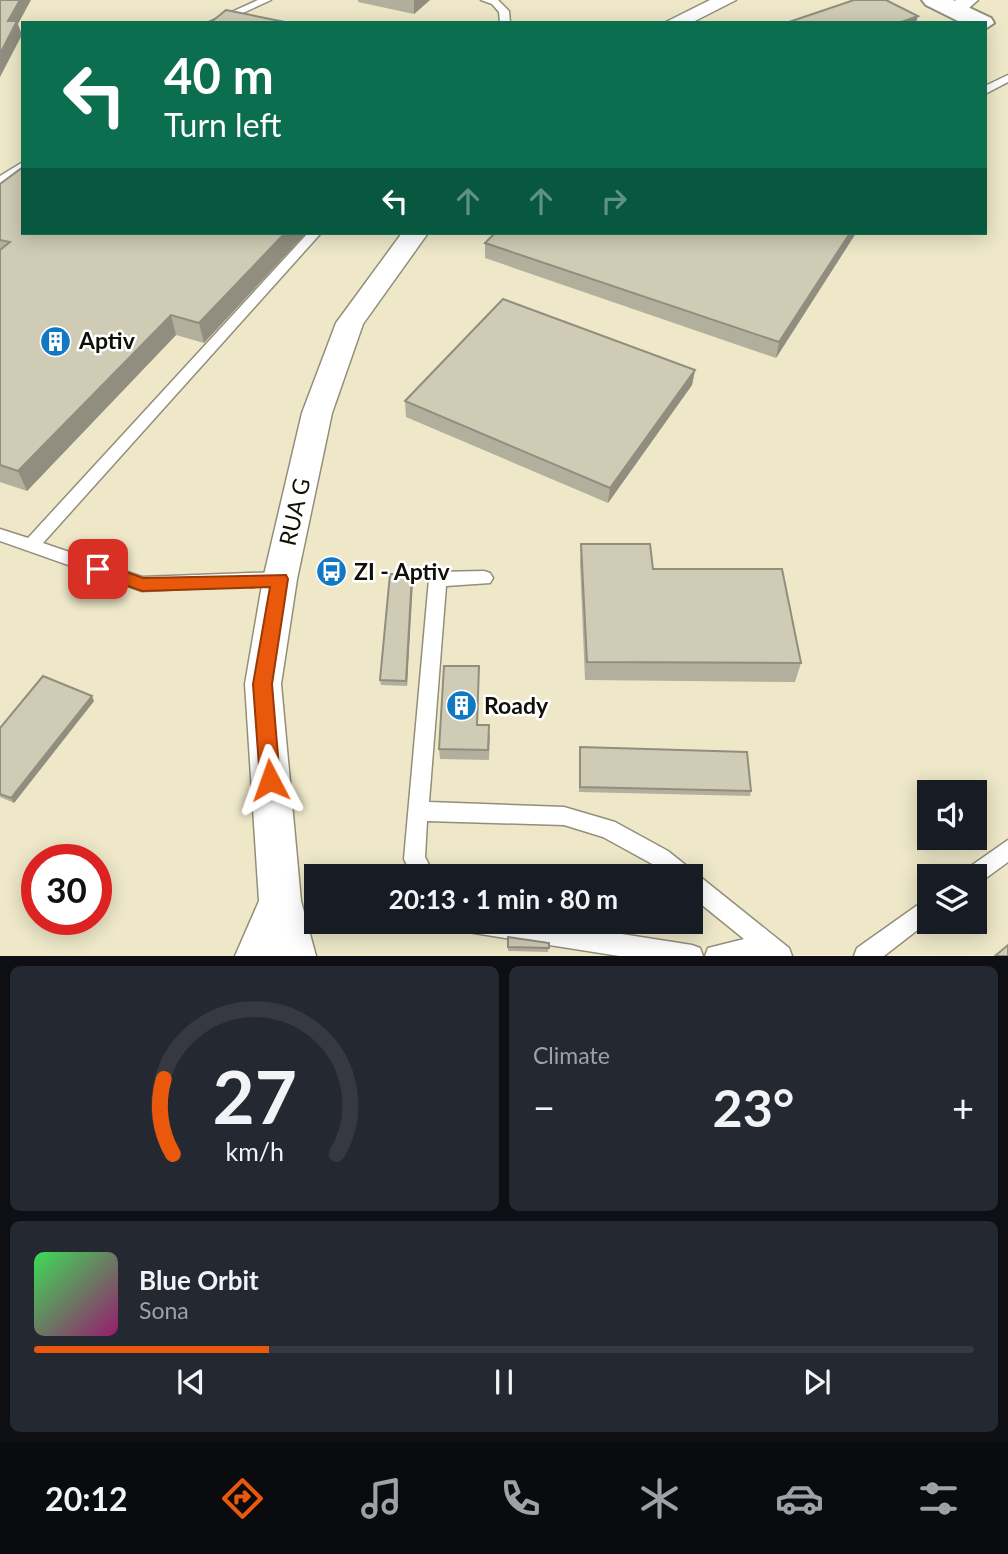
<!DOCTYPE html>
<html lang="en">
<head>
<meta charset="utf-8">
<style>
  body { margin:0; font-family:Lato,sans-serif; background:#242831; color:#f1f3f6; height:100vh; display:flex; flex-direction:column; font-size:26px; white-space:nowrap }
  * { box-sizing:border-box; margin:0 }
  p { font-size:23px; color:#9ea1a6 }
  .icon { flex:none; width:38px; height:38px; fill:none; stroke:currentColor; stroke-width:2; stroke-linecap:round; stroke-linejoin:round }
  .map { position:relative; height:956px; overflow:hidden }
  .side { display:flex; flex-direction:column; gap:10px; padding:10px; background:#0d0f14; flex:1 }
  .side>* { flex:none }
  .top-card { position:absolute; left:21px; top:21px; width:966px; height:214px; border-radius:0px; box-shadow:0 4px 18px #0003; background:#0b6e4f; color:#fff; overflow:hidden }
  .buttons { position:absolute; left:917px; top:780px; display:grid; gap:14px }
  .buttons a { display:grid; place-items:center; width:70px; height:70px; border-radius:0px; background:#171b24; box-shadow:0 4px 18px #0003; font-size:35px }
  .speed { position:absolute; left:21px; top:844px; display:flex; gap:14px; font-size:35px; font-weight:700; text-align:center }
  .speed>* { display:grid; place-content:center; width:91px; height:91px; border-radius:50%; background:#171b24; box-shadow:0 4px 18px #0003; line-height:1 }
  .speed .limit { border:10px solid #d22; background:#fff; color:#111 }
  .pin { position:absolute; display:grid; place-items:center; width:60px; height:60px; color:#fff; margin:-30px; border-radius:14px; box-shadow:0 4px 10px #0006 }
  .me { position:absolute; width:77px; margin:-38px; rotate:356deg; stroke-linejoin:round; filter:drop-shadow(0 0 5px #0008) }
  .turn { display:flex; align-items:center; gap:24px; height:147px; padding:0 28px; font-size:32px }
  .turn .icon { width:91px; height:91px; stroke-width:2.5 }
  .turn b { display:block; font-size:49px; line-height:60px }
  .lanes { display:flex; align-items:center; height:66px; padding:0 28px; background:#0003; justify-content:center; gap:35px; direction:ltr }
  .lanes .off { opacity:.35 }
  .big { font-size:52px; font-weight:700; line-height:1.1 }
  .side .widget { flex:1; display:flex; flex-direction:column; justify-content:center; gap:10px; min-width:0; padding:0 24px; border-radius:10px; background:#242831 }
  .side .dial { align-items:center; gap:0 }
  .dial svg { height:182px; overflow:visible; fill:none; stroke:#363941; stroke-width:7; stroke-linecap:round; text-anchor:middle }
  .dial text { fill:#f1f3f6; stroke:none }
  .song { display:flex; align-items:center; gap:21px }
  .cover { width:84px; height:84px; border-radius:10px; background:linear-gradient(135deg,hsl(130 70% 55%),hsl(320 70% 35%)) }
  .played { height:7px; border-radius:4px; background:linear-gradient(90deg,#ea580c 25%,#363941 25%) }
  .keys { display:flex; justify-content:space-around; direction:ltr }
  .heat { display:flex; justify-content:space-between; align-items:center; font-size:38px; direction:ltr }
  .side .tiles { flex:1; display:grid; gap:10px; grid-template-columns:1fr 1fr }
  .widget:last-child { grid-column:span 2 }
  .trip { position:absolute; left:304px; top:864px; width:399px; height:70px; border-radius:0px; background:#171b24; box-shadow:0 4px 18px #0003; font-weight:700; line-height:70px; text-align:center }
  .tab-bar { display:flex; height:112px; justify-content:space-around; align-items:center; background:#090b0e; color:#9ea1a6 }
  .tab-bar .icon { width:49px; height:49px }
  .tab-bar .current { color:#ea580c }
  .tab-bar b { font-size:32px; color:#f1f3f6 }
  .map>svg:first-child { display:block }
  .built { fill:#eee8c9; fill-rule:evenodd }
  .lines { fill:none; stroke-linecap:round; stroke-linejoin:round }
  .lane-casing { stroke:#938e7a; stroke-width:3 }
  .street-casing { stroke:#938e7a; stroke-width:3 }
  .secondary-casing { stroke:#938e7a; stroke-width:4 }
  .lane { fill:#fff; fill-rule:evenodd }
  .street { fill:#fff; fill-rule:evenodd }
  .secondary { fill:#fff; fill-rule:evenodd }
  .wall { fill:#b2af9c }
  .shaded-wall { fill:#918e7f }
  .building { fill:#cfcbb5; stroke:#918e7f; stroke-width:2 }
  .route { fill:#ea580c; stroke:#983908; stroke-width:2 }
  .labels { text-anchor:middle; stroke-width:5; stroke-linejoin:round; paint-order:stroke }
  .poi-label { font-size:23px; font-weight:bold; fill:#111008; stroke:#fff; text-anchor:start }
  .street-label { font-size:23px; fill:#111008; stroke:#fff }
</style>
</head>
<body>
<div class="map">
<svg width="1008" height="956" viewBox="0 0 1008 956">
  <rect width="100%" height="100%" fill="#f5f1da"/>
  <path class="built" d="M0,0H1008V955L0,956ZM23,23H985V233H23ZM929,793H975V838H929ZM37,859H96V919H37ZM317,877H691V922H317ZM929,877H975V922H929Z"/>
  <g class="lines">
    <defs>
      <path id="lane" d="M258,0H271L221,23H207Z
        M481,0H498L509,11L510,23H500L499,12L492,4Z
        M1008,75V82L985,94V86Z
        M23,162V171L0,186V176Z
        M308,233H321L43,543L142,577L280,572L286,574L289,579L286,584L142,591L0,541V529L28,538Z
        M484,571L490,573L493,578L490,583L446,586L429,802L564,807L615,822L668,851L789,948L792,956H705L708,948L744,939L691,896V877H668L654,865L603,837L564,825L427,821L425,857L435,877H413L404,859L429,579L432,574L438,572Z
        M1008,840V862L975,886V877H962L965,870Z
        M929,897V921L884,956H854L857,948Z
        M463,922H545L692,945L700,948L703,956H619L474,933L466,930Z"/>
      <path id="street" d="M710,0H736L691,23H664Z
        M956,0H978L962,14H948L945,10Z
        M402,233H428L363,324L332,413L297,579L281,684L301,901L316,956H235L259,901L245,684L263,579L302,413L336,323Z"/>
      <path id="secondary" d="M922,0H953L991,18L994,23L985,29V23H962L926,5Z"/>
    </defs>
    <use href="#lane" class="lane-casing"/>
    <use href="#street" class="street-casing"/>
    <use href="#secondary" class="secondary-casing"/>
    <use href="#lane" class="lane"/>
    <use href="#street" class="street"/>
    <use href="#secondary" class="secondary"/>
  </g>
  <path class="wall" d="M358,0H430L414,14L358,2Z
    M0,184L306,233L204,343L176,335L27,491L0,482Z
    M856,233L776,358L485,258V243Z
    M695,370L692,385L608,503L406,417L405,401Z
    M581,544L653,569L801,663L795,682L585,680L580,563Z
    M412,575L407,686L381,685L380,680Z
    M479,666L478,725L490,735L489,760L440,759L439,749Z
    M94,701L14,803L0,797V728Z
    M579,752L751,791L750,796L579,792Z
    M508,937L549,943L548,952L508,951Z"/>
  <path class="shaded-wall" d="M20,0H31L18,24L22,35L0,77V54L8,21Z
    M414,0H430L414,14Z
    M918,16L916,23H899Z
    M285,233H306L204,343L199,323Z
    M850,233H856L776,358L779,342Z
    M171,315L176,335L27,491L18,471Z
    M695,370L692,385L608,503L610,488Z
    M412,575L413,581L407,686L406,681Z
    M92,696L94,701L14,803L11,798Z"/>
  <path class="building" d="M0,0H20L8,21H17L0,54Z
    M854,0H886L918,16L899,23H786Z
    M226,10L290,23H210Z
    M23,167V233H285L199,323L171,315L18,471L0,465V250L10,242L0,240V184Z
    M495,233H850L779,342L485,243Z
    M503,299L695,370L610,488L405,401Z
    M581,544H650L653,569H782L801,663L587,662Z
    M390,574L412,575L406,681L380,680Z
    M444,666H479L477,725H489L488,750L439,749Z
    M43,676L92,696L11,798L0,794V728Z
    M580,747L747,752L751,791L580,787Z
    M511,871L550,872V877H511Z
    M508,937L549,943V948L508,947Z
    M1008,945V956H995Z"/>
  <path class="route" d="M98,562L143,578L286,575L288,579L272,684L280,780L277,786L270,789L263,786L260,780L253,684L270,587L142,591L92,573L89,569L92,564Z"/>
  <defs>
    <symbol id="building-disc" viewBox="-11 -11 22 22"><circle r="9.5" fill="#1179c4" stroke="#fff"/><path d="M-4-6H4V6H1V3H-1V6H-4ZM-2.5-4.3h1.7v1.8h-1.7ZM.8-4.3h1.7v1.8H.8ZM-2.5-1h1.7V.8h-1.7ZM.8-1h1.7V.8H.8Z" fill="#fff"/></symbol>
    <symbol id="bus-disc" viewBox="-11 -11 22 22"><circle r="9.5" fill="#1179c4" stroke="#fff"/><path d="M-5-6H5V4H4V6H2V4H-2V6H-4V4H-5ZM-3.5-4V0h7V-4ZM-3.5 1.2v1.5H-2V1.2ZM2 1.2v1.5H3.5V1.2Z" fill="#fff"/></symbol>
  </defs>
  <g fill-rule="evenodd">
    <use href="#building-disc" x="38" y="324" width="35" height="35"/>
    <use href="#bus-disc" x="314" y="554" width="35" height="35"/>
    <use href="#building-disc" x="444" y="688" width="35" height="35"/>
  </g>
  <g class="labels">
    <g class="poi-label">
      <text x="79" y="349">Aptiv</text>
      <text x="354" y="580">ZI - Aptiv</text>
      <text x="484" y="714">Roady</text>
    </g>
    <g class="street-label">
      <text transform="translate(295 512) rotate(-77)" y="8">RUA G</text>
    </g>
  </g>
</svg>
<div class="buttons">
<a><svg class="icon" aria-label="sound" viewBox="0 0 24 24"><path d="M4 9h4l5-4v14l-5-4H4zM17 9q2 3 0 6"/></svg></a>
<a><svg class="icon" aria-label="layers" viewBox="0 0 24 24"><path d="M12 4l9 5-9 5-9-5zM3 14l9 5 9-5"/></svg></a>
</div>
<div class="speed"><div class="limit">30</div></div>
<div class="pin" style="left:98px;top:569px;background:#d93025"><svg class="icon" aria-label="arrive" viewBox="0 0 24 24"><path d="M6 21V4h12l-3 4 3 4H6"/></svg></div>
<svg class="me" style="left:270px;top:780px" viewBox="-20 -20 40 40"><path d="M0-17L14 15 0 8-14 15z" fill="#ea580c" stroke="#fff" stroke-width="4"/></svg>
<div class="trip">20:13 · 1 min · 80 m</div>
<div class="top-card">
<div class="turn"><svg class="icon" aria-label="left" viewBox="0 0 24 24"><path d="M17 20v-9H6M10 6l-5 5 5 5"/></svg><div><b>40 m</b>Turn left</div></div>
<div class="lanes"><svg class="icon" aria-label="left" viewBox="0 0 24 24"><path d="M17 20v-9H6M10 6l-5 5 5 5"/></svg><svg class="icon off" aria-label="ahead" viewBox="0 0 24 24"><path d="M12 20V5M6 11l6-6 6 6"/></svg><svg class="icon off" aria-label="ahead" viewBox="0 0 24 24"><path d="M12 20V5M6 11l6-6 6 6"/></svg><svg class="icon off" aria-label="right" viewBox="0 0 24 24"><path d="M7 20v-9h11M14 6l5 5-5 5"/></svg></div>
</div>
</div>
<section class="side">
<div class="tiles">
<div class="widget dial"><svg viewBox="0 0 100 80">
<path d="M14 69A42 42 0 1 1 86 69"/>
<path d="M14 69A42 42 0 0 1 10 36" stroke="#ea580c"/>
<text x="50" y="56" font-size="32" font-weight="700">27</text>
<text x="50" y="72" font-size="11">km/h</text>
</svg></div>
<div class="widget"><p>Climate</p>
<div class="heat"><a>−</a><b class="big">23°</b><a>+</a></div>
</div>
<div class="widget">
<div class="song"><i class="cover"></i><div><b>Blue Orbit</b><p>Sona</p></div></div>
<div class="played"></div>
<div class="keys"><svg class="icon" aria-label="previous" viewBox="0 0 24 24"><path d="M18 5L8 12l10 7zM5 5v14"/></svg><svg class="icon" aria-label="pause" viewBox="0 0 24 24"><path d="M8 5v14M16 5v14"/></svg><svg class="icon" aria-label="next" viewBox="0 0 24 24"><path d="M6 5l10 7-10 7zM19 5v14"/></svg></div>
</div>
</div>
</section>
<nav class="tab-bar">
<b>20:12</b>
<svg class="icon current" aria-label="directions" viewBox="0 0 24 24"><path d="M12 3l9 9-9 9-9-9zM9 14v-3h6M13 9l2 2-2 2"/></svg>
<svg class="icon" aria-label="music" viewBox="0 0 24 24"><path d="M9 18V5l10-2v13"/><circle cx="6" cy="18" r="3"/><circle cx="16" cy="16" r="3"/></svg>
<svg class="icon" aria-label="phone" viewBox="0 0 24 24"><path d="M5 4h4l2 5-3 2q2 4 5 5l2-3 5 2v4C11 20 4 13 5 4z"/></svg>
<svg class="icon" aria-label="climate" viewBox="0 0 24 24"><path d="M12 3v18M4 7l16 10M4 17L20 7"/></svg>
<svg class="icon" aria-label="car" viewBox="0 0 24 24"><path d="M5 17H2v-5l4-1 3-4h7l3 4 3 1v5h-3M9 17h6M6 11h13"/><circle cx="7" cy="17" r="2"/><circle cx="17" cy="17" r="2"/></svg>
<svg class="icon" aria-label="filters" viewBox="0 0 24 24"><path d="M4 7h16M4 17h16"/><circle cx="9" cy="7" r="2"/><circle cx="15" cy="17" r="2"/></svg>
</nav>
</body>
</html>
